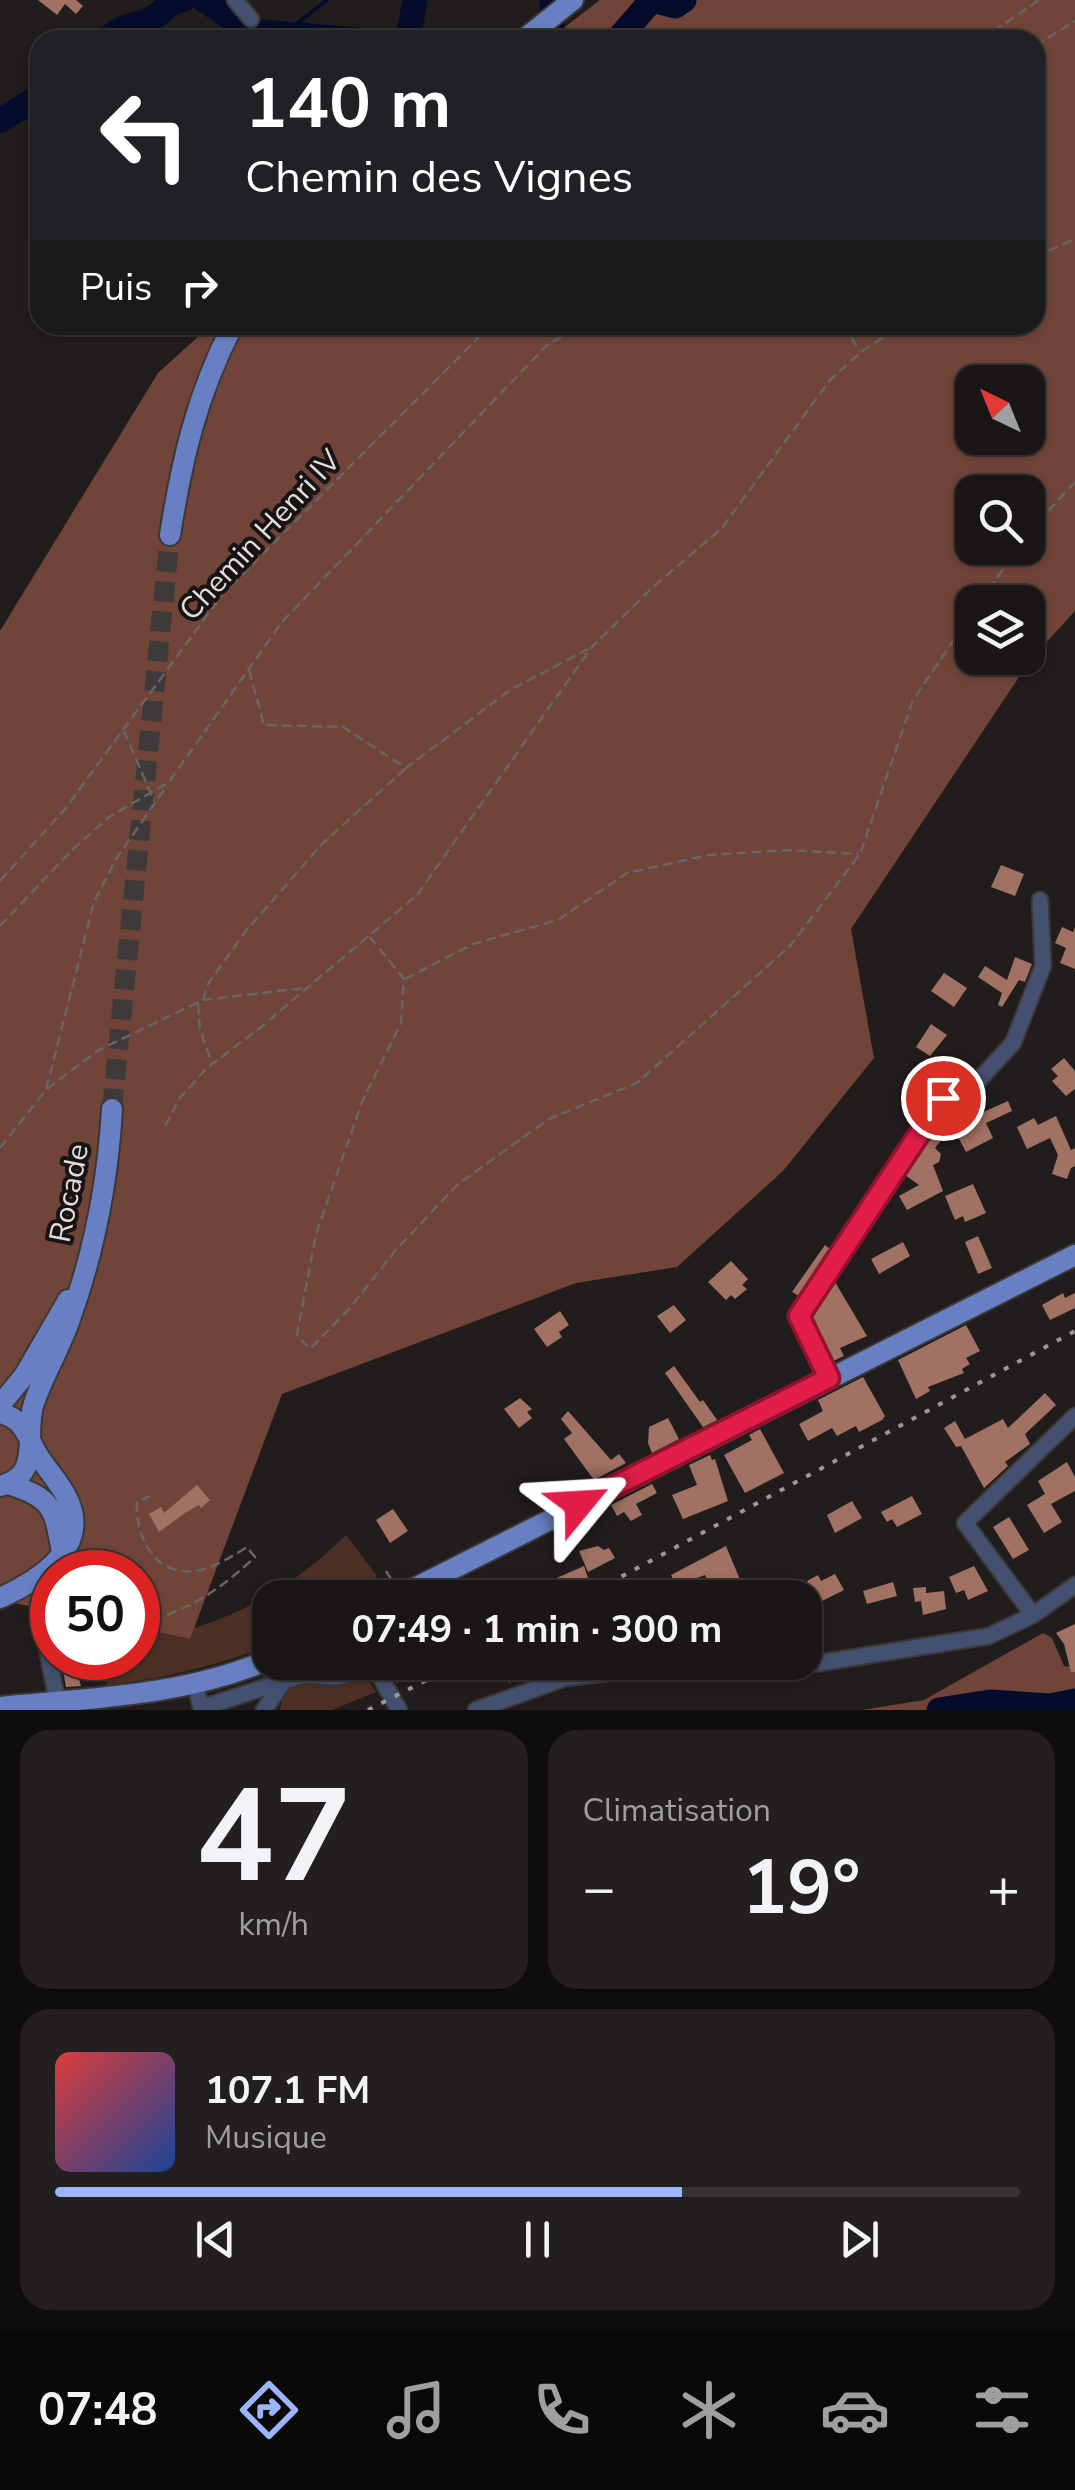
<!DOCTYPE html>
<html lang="fr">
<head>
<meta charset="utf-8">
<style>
  body { margin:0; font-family:"Nunito Sans",sans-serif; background:#221f1e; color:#f1f3f6; height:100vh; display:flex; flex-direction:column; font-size:38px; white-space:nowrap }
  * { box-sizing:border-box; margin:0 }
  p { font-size:32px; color:#9f9fa0 }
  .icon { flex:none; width:55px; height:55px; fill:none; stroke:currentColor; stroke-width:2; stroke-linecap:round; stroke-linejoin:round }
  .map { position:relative; height:1710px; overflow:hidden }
  .panel { display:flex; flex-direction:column; gap:20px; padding:20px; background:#0e0c0c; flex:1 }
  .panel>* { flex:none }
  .guide { position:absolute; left:30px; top:30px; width:1015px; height:305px; border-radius:30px; box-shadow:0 2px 8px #0004,0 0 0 2px #373534; background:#202124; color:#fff; overflow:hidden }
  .needle { width:65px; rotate:317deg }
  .tools { position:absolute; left:955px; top:365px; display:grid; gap:20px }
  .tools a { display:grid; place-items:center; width:90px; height:90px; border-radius:20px; background:#191615; box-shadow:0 2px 8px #0004,0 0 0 2px #373534; font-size:50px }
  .speed { position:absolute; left:30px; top:1550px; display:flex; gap:20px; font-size:50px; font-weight:700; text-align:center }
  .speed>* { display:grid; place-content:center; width:130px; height:130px; border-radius:50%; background:#191615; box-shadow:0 2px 8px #0004,0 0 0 2px #373534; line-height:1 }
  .speed .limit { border:15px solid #d22; background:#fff; color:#111 }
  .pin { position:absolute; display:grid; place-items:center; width:85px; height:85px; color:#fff; margin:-42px; border:5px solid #fff; border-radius:50%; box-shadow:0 2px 10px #0007 }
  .me { position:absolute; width:110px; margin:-55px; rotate:63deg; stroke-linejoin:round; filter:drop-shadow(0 0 8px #0008) }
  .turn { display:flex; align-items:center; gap:35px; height:210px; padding:0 50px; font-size:45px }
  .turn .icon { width:130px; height:130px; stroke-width:2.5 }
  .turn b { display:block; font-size:70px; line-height:85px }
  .then { display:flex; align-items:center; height:95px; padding:0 50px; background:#0003; gap:20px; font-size:38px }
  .big { font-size:75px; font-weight:700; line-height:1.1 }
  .panel .card { flex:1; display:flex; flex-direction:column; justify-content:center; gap:15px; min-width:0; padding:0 35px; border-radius:30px; background:#221f1e }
  .panel .dial { align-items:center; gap:0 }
  .dial b { font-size:130px; line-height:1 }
  .song { display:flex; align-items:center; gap:30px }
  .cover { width:120px; height:120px; border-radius:15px; background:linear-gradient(135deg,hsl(0 70% 55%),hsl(220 70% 35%)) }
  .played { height:10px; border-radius:5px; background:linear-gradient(90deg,#9ab5fd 65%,#373534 65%) }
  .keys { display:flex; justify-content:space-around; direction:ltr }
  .heat { display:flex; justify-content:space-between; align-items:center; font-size:55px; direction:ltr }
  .panel .tiles { flex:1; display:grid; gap:20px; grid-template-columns:1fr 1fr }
  .card:last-child { grid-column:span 2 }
  .trip { position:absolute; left:252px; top:1580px; width:570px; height:100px; border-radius:30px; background:#191615; box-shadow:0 2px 8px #0004,0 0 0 2px #373534; font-weight:700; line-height:100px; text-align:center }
  .menu { display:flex; height:160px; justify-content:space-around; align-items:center; background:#0a0908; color:#9f9fa0 }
  .menu .icon { width:70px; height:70px }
  .menu .current { color:#9ab5fd }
  .menu b { font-size:45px; color:#f1f3f6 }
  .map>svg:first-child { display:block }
  .green { fill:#4e2f26 }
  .forest { fill:#704438; fill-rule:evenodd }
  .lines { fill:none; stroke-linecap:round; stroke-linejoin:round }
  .stream { stroke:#050c2b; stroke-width:4 }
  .river { stroke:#050c2b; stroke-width:25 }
  .building { fill:#a17163 }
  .major-tunnel { stroke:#3e3a39; stroke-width:20; stroke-dasharray:20 10; stroke-linecap:butt }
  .minor-casing { stroke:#3c3837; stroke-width:19 }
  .major-casing { stroke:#3c3837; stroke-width:24 }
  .path { stroke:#696565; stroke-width:2.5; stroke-dasharray:10 5; stroke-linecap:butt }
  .minor { stroke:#445070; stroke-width:15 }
  .major { stroke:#6880c3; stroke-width:20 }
  .rail { stroke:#9a9797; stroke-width:4; stroke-dasharray:5 10; stroke-linecap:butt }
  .route-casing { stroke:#92132f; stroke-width:25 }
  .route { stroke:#e11d48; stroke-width:18 }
  .labels { text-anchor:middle; stroke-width:8; stroke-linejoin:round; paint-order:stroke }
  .street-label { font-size:30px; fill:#e1dede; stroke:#181413 }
</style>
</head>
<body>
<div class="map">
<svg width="1075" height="1710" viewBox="0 0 1075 1710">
  <rect width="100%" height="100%" fill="#211d1c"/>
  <path class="green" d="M346,1535L377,1576L371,1581L376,1589L362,1597L270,1598V1646C216,1665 164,1679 107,1685L102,1658H138V1628L189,1639L194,1628C254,1610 301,1579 346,1535Z
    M361,1675L364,1680L368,1678L376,1692L332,1710H280L284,1692L298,1683Z"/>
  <path class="forest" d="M600,0H1075V611L1031,659L851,929L874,1058L783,1171L677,1267L576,1283L282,1394L190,1639L138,1628V1572H52V1611L0,1600V631L158,373L211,325H1035V40H548ZM972,382H1028V438H972ZM972,492H1028V548H972ZM972,602H1028V658H972Z
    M1043,1633L1052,1638L1064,1666L1075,1667V1710H862L924,1700Z"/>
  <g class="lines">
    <path class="stream" d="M285,33L327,0"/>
    <path class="river" d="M204,0L250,31L357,40
      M552,0V40
      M107,40C127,20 135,29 154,17C167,10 167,2 183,0
      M400,40L409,34L415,0
      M617,40L652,0L675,6L684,0
      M0,121L40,96
      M939,1710L990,1702L1050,1706L1075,1701"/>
  </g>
  <path class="building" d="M38,0H76L83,6L76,14L65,4L57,15Z
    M1001,865L1024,874L1015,896L991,887Z
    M1062,927L1073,932L1075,927V969L1060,963L1066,948L1055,943Z
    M1015,957L1032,964L1025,982L1019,980L1002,1007L998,1005L1002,993L978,977L985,966L1007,980Z
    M944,973L967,988L954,1007L931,991Z
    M931,1024L947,1035L930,1056L916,1047Z
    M1064,1058L1075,1071V1089L1066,1096L1052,1081L1058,1076L1051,1069Z
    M974,1101L979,1114L1008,1101L1012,1111L986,1123L993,1138L966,1152L952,1126L935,1148L941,1154L939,1162L933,1165L943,1191L907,1210L899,1196L919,1185L905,1175L949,1109L958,1115Z
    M1056,1116L1071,1150L1075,1148V1166L1071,1168L1067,1179L1052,1174L1058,1155L1050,1138L1027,1149L1017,1127L1034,1118L1038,1125Z
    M973,1184L986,1213L965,1222L963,1216L955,1220L945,1196Z
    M978,1236L992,1268L978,1274L965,1242Z
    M903,1242L910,1256L879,1274L871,1259Z
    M825,1245L830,1249L799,1296L792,1292Z
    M731,1261L748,1279L742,1285L747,1289L735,1299L731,1295L726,1300L708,1282Z
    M835,1282L867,1336L840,1348L844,1356L833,1361L812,1317Z
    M1063,1293L1065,1298L1075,1293V1308L1050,1320L1042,1305Z
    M674,1305L686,1320L670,1333L657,1316Z
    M560,1311L569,1325L559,1332L562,1337L547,1347L534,1329Z
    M966,1325L980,1351L966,1358L970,1364L962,1369L964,1373L928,1387L930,1391L916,1399L898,1360Z
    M674,1366L700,1402L703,1400L717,1420L703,1427L665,1373Z
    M863,1377L885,1416L882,1420L859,1432L856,1426L837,1436L832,1428L808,1441L799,1424L823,1411L818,1400Z
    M1045,1393L1056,1405L1025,1434L1030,1444L1005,1462L1008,1466L984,1488L961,1446L956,1447L944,1428L955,1421L965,1439L1003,1419L1008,1428Z
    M520,1398L532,1409L527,1412L532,1418L519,1428L504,1409Z
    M568,1411L611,1460L619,1454L626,1463L594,1480L564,1439L572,1433L561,1419Z
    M668,1418L679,1439L652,1453L648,1443L649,1427Z
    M760,1429L784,1473L745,1493L724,1455L752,1440L749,1435Z
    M710,1455L712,1460L715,1459L728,1501L683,1519L672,1495L697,1485L689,1465Z
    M1067,1462L1075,1477V1491L1051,1504L1062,1522L1044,1533L1027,1505L1045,1494L1038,1481Z
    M652,1484L657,1493L636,1504L642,1515L631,1521L624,1512L617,1516L611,1505Z
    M197,1485L210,1500L201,1508L199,1505L185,1513L159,1532L149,1514L161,1507L164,1513Z
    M912,1496L922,1514L897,1527L892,1519L887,1522L881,1512Z
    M852,1501L862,1518L835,1533L827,1515Z
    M393,1509L408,1531L390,1543L376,1520Z
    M1009,1517L1029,1550L1013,1559L993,1527Z
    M598,1546L604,1550L609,1548L615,1558L588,1572L579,1551Z
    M726,1546L741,1582L712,1594L705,1575L676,1586L671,1575Z
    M584,1566L588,1578L553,1598H538L534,1588Z
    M974,1566L988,1591L968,1600L964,1590L956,1593L949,1577Z
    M835,1574L844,1590L818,1603L807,1581L818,1575L821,1581Z
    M893,1582L897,1596L867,1604L863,1591Z
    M926,1587V1593L944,1591L946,1609L923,1615L921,1601L915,1602L913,1588Z
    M1075,1624V1672H1071L1064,1644L1056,1633Z
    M61,1658H73L81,1686L66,1687Z
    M385,1662H437L397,1683Z
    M515,1662H545L538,1667L541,1673L528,1679L525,1674L509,1683L502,1670Z"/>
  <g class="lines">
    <path class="major-tunnel" d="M112,1109L170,535"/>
    <defs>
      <path id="minor" d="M235,0L251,19
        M829,1378L799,1316L943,1098L968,1092L1013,1043L1043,966L1040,900
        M1033,1615L965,1523L1075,1416
        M52,1636L46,1643L57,1701
        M372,1662L399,1710
        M195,1683L201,1708C233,1698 265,1687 297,1677C310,1672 322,1678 335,1677C348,1676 361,1669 372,1663
        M264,1710L281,1685
        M476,1710L565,1678L631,1670L740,1669L819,1663L989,1636L1033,1615L1075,1585"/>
      <path id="major" d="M523,40L573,0
        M170,535C182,459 197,394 233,325
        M0,1405L24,1376L68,1300
        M0,1413C25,1419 27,1437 39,1457C49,1472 62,1485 69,1502C89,1550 35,1582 0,1598
        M8,1484C53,1498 54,1508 62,1552
        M0,1486C44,1475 23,1434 34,1403C44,1374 60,1348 70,1319C94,1252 108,1180 112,1109
        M395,1598L1075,1255
        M0,1707C90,1698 186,1696 270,1659"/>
    </defs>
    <use href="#minor" class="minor-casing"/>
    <use href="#major" class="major-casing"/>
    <path class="path" d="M981,40L1039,0
      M1035,46L1075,21
      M1035,257L1075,239
      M843,325L860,351
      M1028,533L1075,482
      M980,602L1018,548
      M249,670L264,725L343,727L406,768L510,690L590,648
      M124,731L154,801
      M0,881L65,809L222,595L491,325
      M0,926L73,849L109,817L169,782L282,622L548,344L583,325
      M370,937L404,979L401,1023L362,1102L316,1234L297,1335L310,1349L350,1308L395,1251L458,1184L549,1119L637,1083L790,946L860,854L913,700L972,613
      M405,979L473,944L558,920L627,873L709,855L788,850L858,854
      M203,1000L208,984L245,932L323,843L405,769
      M198,1004L200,1030L212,1063
      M47,1089L97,1051L203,1000L304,988
      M165,1126L180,1098L207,1068L261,1027L417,895L591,648L653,587L722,528L830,380L861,352L901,325
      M0,1148L46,1090L94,902L116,859L166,787
      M386,1571L391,1579
      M138,1622C184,1615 222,1588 255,1557L247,1547C233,1556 220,1564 204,1569C159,1582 135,1541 137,1502L150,1496"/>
    <use href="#minor" class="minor"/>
    <use href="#major" class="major"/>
    <path class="rail" d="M582,1598L1075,1331
      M368,1710L462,1662"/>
  </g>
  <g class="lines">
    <defs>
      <path id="route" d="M579,1504L829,1378L799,1316L943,1098"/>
    </defs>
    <use href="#route" class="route-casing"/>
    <use href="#route" class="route"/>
  </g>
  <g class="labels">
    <g class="street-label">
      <text transform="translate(260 535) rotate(-47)" y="10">Chemin Henri IV</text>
      <text transform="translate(69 1193) rotate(-79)" y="10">Rocade</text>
    </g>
  </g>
</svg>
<div class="tools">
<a><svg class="needle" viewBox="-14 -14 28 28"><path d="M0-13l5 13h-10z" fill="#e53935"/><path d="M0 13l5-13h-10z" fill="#9f9fa0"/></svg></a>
<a><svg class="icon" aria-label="search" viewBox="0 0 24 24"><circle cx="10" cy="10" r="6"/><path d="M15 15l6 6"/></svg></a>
<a><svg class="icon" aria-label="layers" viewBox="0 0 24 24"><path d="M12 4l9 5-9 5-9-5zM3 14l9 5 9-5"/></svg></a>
</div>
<div class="speed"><div class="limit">50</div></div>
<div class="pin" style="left:943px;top:1098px;background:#d93025"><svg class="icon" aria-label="arrive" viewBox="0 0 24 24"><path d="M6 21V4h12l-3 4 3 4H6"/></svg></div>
<svg class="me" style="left:579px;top:1504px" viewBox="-20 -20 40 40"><path d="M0-17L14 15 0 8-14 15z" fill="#e11d48" stroke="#fff" stroke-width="4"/></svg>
<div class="trip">07:49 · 1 min · 300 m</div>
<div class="guide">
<div class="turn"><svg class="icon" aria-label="left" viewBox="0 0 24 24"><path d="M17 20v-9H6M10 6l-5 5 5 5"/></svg><div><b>140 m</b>Chemin des Vignes</div></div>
<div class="then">Puis<svg class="icon" aria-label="right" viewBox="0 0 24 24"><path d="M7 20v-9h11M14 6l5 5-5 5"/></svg></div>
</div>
</div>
<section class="panel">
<div class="tiles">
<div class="card dial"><b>47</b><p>km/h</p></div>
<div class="card"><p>Climatisation</p>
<div class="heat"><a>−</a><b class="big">19°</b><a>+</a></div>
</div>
<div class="card">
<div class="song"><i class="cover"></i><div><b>107.1 FM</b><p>Musique</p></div></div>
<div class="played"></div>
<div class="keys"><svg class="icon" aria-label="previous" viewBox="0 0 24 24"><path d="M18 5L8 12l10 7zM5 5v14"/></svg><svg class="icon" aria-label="pause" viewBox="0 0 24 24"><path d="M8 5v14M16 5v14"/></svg><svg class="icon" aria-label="next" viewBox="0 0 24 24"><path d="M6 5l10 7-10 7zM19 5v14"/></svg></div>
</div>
</div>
</section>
<nav class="menu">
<b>07:48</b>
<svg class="icon current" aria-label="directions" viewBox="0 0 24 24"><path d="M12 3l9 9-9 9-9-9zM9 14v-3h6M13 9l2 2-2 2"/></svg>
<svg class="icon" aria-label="music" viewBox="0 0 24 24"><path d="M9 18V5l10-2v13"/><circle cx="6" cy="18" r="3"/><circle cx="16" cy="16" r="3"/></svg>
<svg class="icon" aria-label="phone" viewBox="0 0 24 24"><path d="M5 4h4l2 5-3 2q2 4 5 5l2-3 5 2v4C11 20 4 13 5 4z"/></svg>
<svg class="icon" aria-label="climate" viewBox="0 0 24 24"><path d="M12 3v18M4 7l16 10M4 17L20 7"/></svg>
<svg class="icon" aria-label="car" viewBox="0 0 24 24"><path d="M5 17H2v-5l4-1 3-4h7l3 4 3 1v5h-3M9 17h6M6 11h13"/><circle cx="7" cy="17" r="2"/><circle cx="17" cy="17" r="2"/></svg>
<svg class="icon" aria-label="filters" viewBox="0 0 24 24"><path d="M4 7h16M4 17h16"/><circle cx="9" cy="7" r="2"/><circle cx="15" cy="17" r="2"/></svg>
</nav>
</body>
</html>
